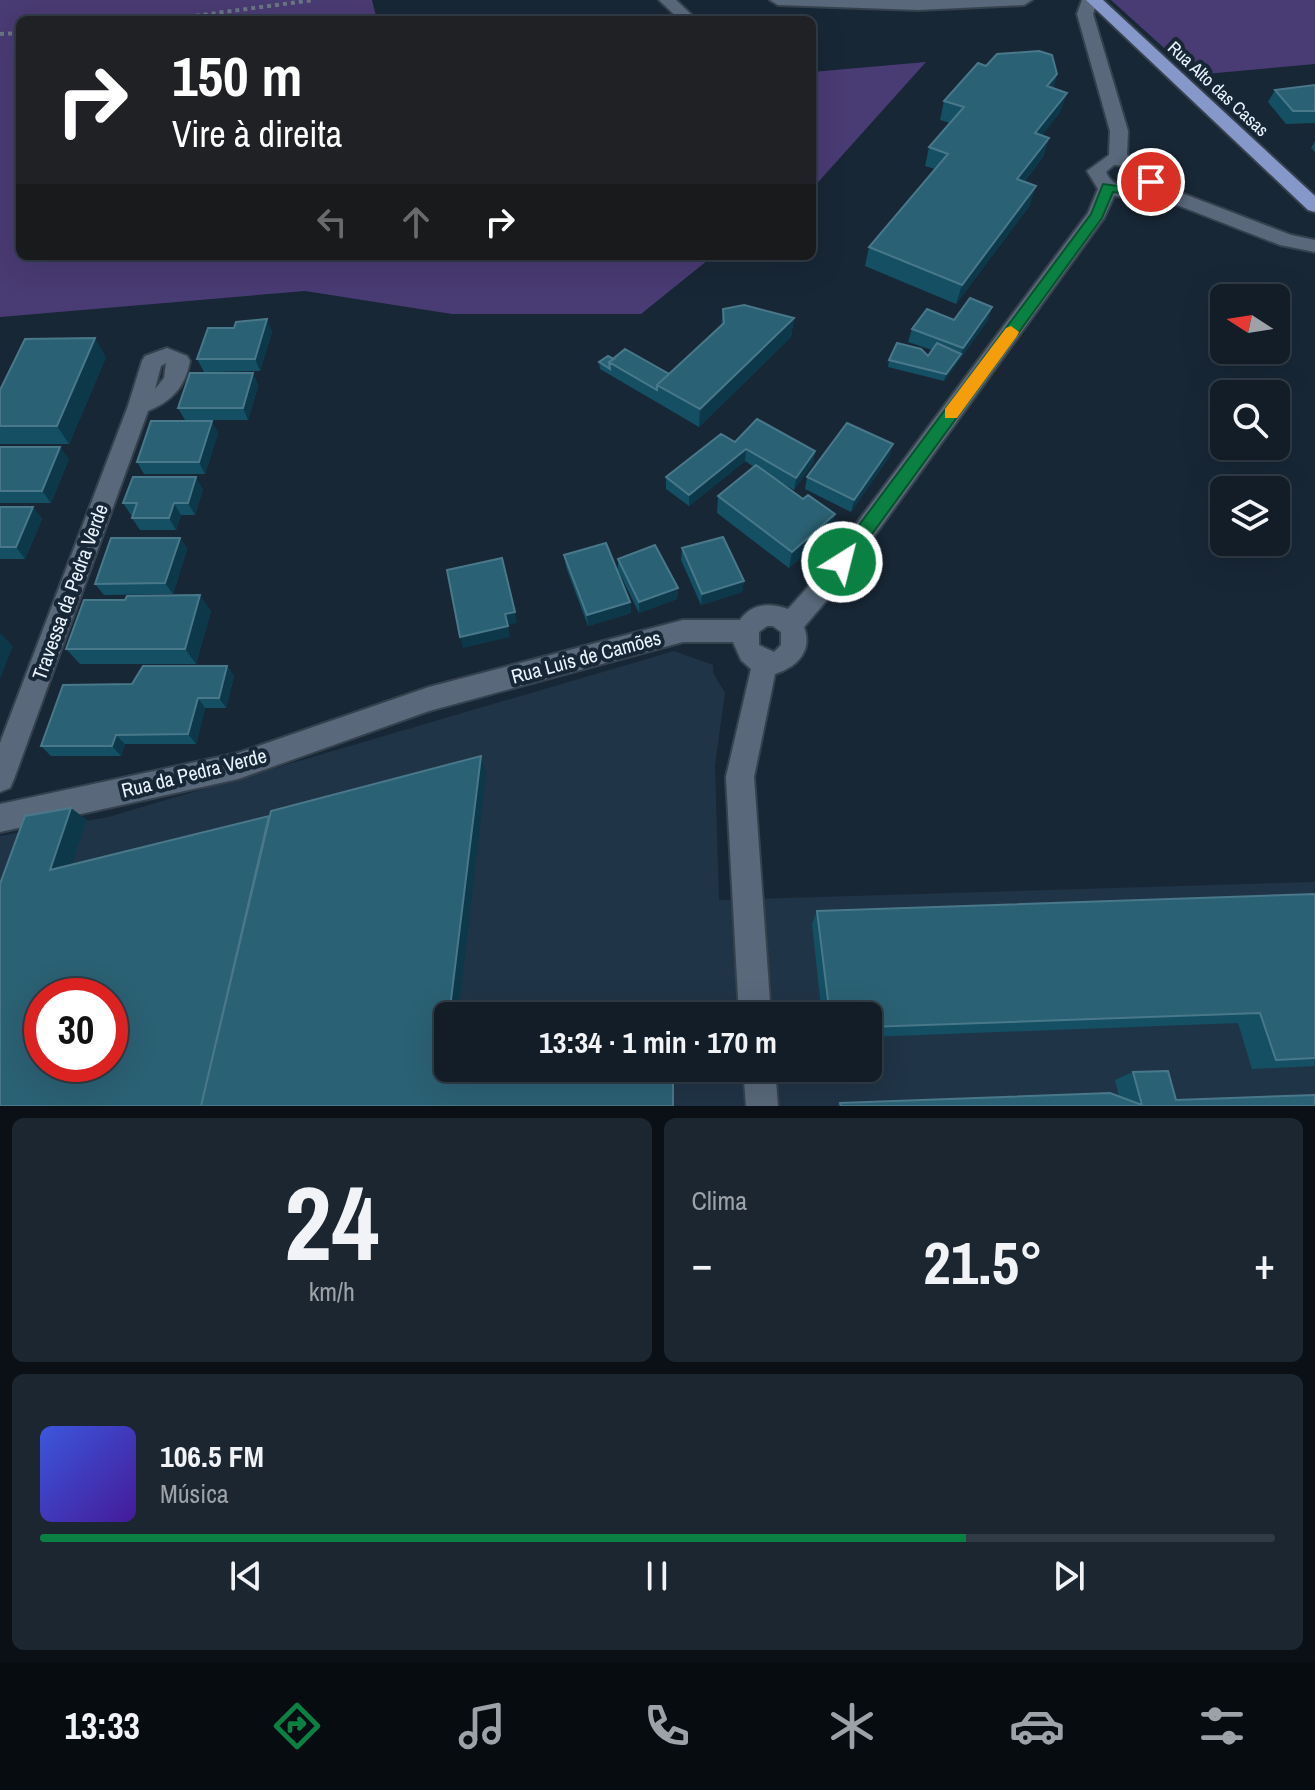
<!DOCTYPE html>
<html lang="pt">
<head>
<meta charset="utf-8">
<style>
  body { margin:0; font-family:"Archivo Narrow",sans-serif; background:#1b2630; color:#f1f3f6; height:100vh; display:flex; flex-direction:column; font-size:30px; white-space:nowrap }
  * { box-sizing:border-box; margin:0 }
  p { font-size:26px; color:#9ca2a8 }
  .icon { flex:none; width:44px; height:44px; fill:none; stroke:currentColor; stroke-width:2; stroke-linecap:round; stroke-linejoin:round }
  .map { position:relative; height:1106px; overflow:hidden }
  .panel { display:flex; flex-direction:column; gap:12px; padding:12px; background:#0a1016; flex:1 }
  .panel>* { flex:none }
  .top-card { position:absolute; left:16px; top:16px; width:800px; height:244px; border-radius:12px; box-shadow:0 8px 32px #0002,0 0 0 2px #313b45; background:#202124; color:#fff; overflow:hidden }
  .needle { width:52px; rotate:282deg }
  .tools { position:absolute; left:1210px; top:284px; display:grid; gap:16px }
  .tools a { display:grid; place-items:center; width:80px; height:80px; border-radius:12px; background:#121d28; box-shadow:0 8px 32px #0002,0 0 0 2px #313b45; font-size:40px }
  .speed { position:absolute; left:24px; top:978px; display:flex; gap:16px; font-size:40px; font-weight:700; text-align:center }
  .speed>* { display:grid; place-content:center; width:104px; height:104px; border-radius:50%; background:#121d28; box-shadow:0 8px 32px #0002,0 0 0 2px #313b45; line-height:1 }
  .speed .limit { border:12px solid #d22; background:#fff; color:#111 }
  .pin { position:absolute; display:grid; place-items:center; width:68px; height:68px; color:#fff; margin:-34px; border:4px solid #fff; border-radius:50%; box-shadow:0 2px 8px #0007 }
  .me { position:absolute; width:88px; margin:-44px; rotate:36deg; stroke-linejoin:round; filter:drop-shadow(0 0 6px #0008) }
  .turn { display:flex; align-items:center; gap:28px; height:168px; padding:0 24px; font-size:36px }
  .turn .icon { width:104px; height:104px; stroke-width:2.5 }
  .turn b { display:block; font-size:56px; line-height:68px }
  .lanes { display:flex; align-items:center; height:76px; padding:0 24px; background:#0003; justify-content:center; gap:40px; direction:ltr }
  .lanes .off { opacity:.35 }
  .big { font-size:60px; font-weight:700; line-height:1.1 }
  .panel .widget { flex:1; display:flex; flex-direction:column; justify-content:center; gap:12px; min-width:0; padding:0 28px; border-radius:12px; background:#1b2630 }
  .panel .dial { align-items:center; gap:0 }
  .dial b { font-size:104px; line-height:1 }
  .song { display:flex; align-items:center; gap:24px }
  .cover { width:96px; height:96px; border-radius:12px; background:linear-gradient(135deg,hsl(230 70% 55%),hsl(260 70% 35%)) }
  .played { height:8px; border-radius:4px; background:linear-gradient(90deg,#0b8043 75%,#313b45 75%) }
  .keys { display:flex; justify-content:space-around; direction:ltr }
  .heat { display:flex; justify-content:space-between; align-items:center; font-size:44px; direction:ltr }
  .panel .tiles { flex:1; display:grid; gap:12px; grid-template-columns:1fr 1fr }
  .widget:last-child { grid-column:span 2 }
  .trip { position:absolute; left:434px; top:1002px; width:448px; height:80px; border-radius:12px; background:#121d28; box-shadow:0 8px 32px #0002,0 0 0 2px #313b45; font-weight:700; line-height:80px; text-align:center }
  .dock { display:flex; height:128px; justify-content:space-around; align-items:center; background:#070c10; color:#9ca2a8 }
  .dock .icon { width:56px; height:56px }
  .dock .selected { color:#0b8043 }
  .dock b { font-size:36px; color:#f1f3f6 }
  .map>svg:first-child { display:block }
  .built { fill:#203447; fill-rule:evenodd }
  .green { fill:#493b73 }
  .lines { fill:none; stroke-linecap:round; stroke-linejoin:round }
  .minor-casing { stroke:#36414e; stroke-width:4 }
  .major-casing { stroke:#36414e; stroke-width:4 }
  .path { stroke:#697683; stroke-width:4; stroke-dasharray:4 4; stroke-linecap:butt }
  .minor { fill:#59697b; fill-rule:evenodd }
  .major { fill:#8698ca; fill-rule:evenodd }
  .wall { fill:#144f64 }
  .shaded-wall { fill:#0c384a }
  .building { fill:#2b6174; stroke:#49788a; stroke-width:2; fill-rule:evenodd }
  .route { fill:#0b8043; stroke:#07532c; stroke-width:2 }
  .slow { fill:#f59e0b }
  .labels { text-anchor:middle; stroke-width:8; stroke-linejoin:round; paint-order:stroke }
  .far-street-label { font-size:18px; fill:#eaf4fe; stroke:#182736 }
  .street-label { font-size:20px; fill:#eaf4fe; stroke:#182736 }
</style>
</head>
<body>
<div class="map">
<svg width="1315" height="1106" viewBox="0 0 1315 1106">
  <rect width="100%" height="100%" fill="#182736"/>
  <path class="built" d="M674,651L713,665V673L725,693L715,765L719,900L1315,882V1106H0V836L108,817ZM42,996H110V1064H42ZM448,1016H868V1068H448Z"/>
  <path class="green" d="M0,0H372L377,20H20V256H713L641,314H452L305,291L0,317Z
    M1111,0H1315V64L1194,75Z
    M926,62L812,189V72Z"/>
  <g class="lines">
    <defs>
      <path id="minor" d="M659,0H676L697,20H680Z
        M770,0H1032L1024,5L918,10L778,5Z
        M1082,0H1098L1093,14L1128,131L1127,155L1149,164L1160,177L1158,184L1291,235L1315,240V252L1280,245L1149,194L1134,198L1114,196L1104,218L833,593L804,627C813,651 797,667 775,674L754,777L771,1016H739L726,777L751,669L741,660L733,642H683L429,711L238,779L0,832V804L238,753L429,687L683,620H740C752,603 770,603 788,609L815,579L1088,213L1098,189L1087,171L1109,155L1110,131L1077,14ZM1114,165L1127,166L1142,177L1140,184C1126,190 1112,186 1106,172ZM767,626H773L781,632V645L774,652L759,645V632Z
        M167,348L187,356L190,361C185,387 172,401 148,411L14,779L10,788L0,792V743L128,406L142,361L145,356ZM166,363L164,378L155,389L161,366Z
        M743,1068H775L778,1106H746Z"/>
      <path id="major" d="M1086,0H1103L1315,196V212L1308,210Z"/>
    </defs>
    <use href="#minor" class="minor-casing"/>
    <use href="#major" class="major-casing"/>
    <path class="path" d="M164,20L314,0
      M0,34L20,33"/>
    <use href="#minor" class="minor"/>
    <use href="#major" class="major"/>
  </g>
  <path class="wall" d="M986,66L1057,74L1053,88L1067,93L1060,112L1042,135L1049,138L1043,157L1024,182L1030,205L956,304L865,266L869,247L935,169L925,166L929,147L950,123L940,120L944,101Z
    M1315,85V123L1286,124L1268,102L1275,90Z
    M1315,141V152L1311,148Z
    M992,307L988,320L944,381L888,367L889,360L928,356L932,350L908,342L912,329L954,320Z
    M723,309L794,318L791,337L699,427L600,369L599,362L614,359L669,374L721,326Z
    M272,332L260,371L204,372L197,359Z
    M106,357L69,444H0V390Z
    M253,373L258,386L248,420H185L178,408Z
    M218,433L205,474H144L137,462Z
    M735,442L815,451L813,463L794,490L772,477L803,499L835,514L831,531L789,568L717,513L718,496L754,467L745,461L689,506L666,489V477Z
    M0,447L69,459L51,503H0Z
    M889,457L851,512L805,489L807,477Z
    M203,489L195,515H181L176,530H140L132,518L133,515H131L123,503Z
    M0,507H33L42,519L25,559H0Z
    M180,538L187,549L173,594L104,595L95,584Z
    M682,548L744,581L742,592L701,605L681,560Z
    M564,555L630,602L631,613L588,626L566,567Z
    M618,559L678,588L677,599L639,613L618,570Z
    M125,600L211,611L196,664H80L66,649Z
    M227,666L234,676L226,708H205L196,744H125L121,756H51L41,746L132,684Z
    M1315,894V1066L1252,1069L1238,1023L868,1037V1016H822L812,924L817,911Z
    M1133,1072L1176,1100L1315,1106H837L840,1103L1119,1096L1115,1080Z"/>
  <path class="shaded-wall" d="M1057,74L1051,93L1047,86Z
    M1067,93L1060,112L1029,152L1035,133Z
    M1049,138L1043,157L1011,198L1017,179Z
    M1036,186L1030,205L956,304L962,285Z
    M992,307L988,320L944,381L946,374L961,354L963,348Z
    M794,318L791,337L699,427L700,409Z
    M267,319L272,332L260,371L255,359Z
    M95,338L106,357L69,444L57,426Z
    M253,373L258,386L248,420L243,408Z
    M212,421L218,433L205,474L199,462Z
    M893,444L889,457L851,512L854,500Z
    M60,447L69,459L51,503L42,491Z
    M746,449L745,461L689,506V495Z
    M815,451L813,463L794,490L796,478Z
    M196,477L203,489L195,515L188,503Z
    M174,503L181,515L176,530L169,518Z
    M33,507L42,519L25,559L16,547Z
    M835,514L831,531L789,568L792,552Z
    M180,538L187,549L173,594L165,583Z
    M744,581L742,592L701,605L702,594Z
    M678,588L677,599L639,613V602Z
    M200,595L211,611L196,664L185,649Z
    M630,602L631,613L588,626L587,615Z
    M515,612L517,623L507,625L505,614Z
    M508,626L510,637L463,648L460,637Z
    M0,633L13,646L0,679Z
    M227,666L234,676L226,708L219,698Z
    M198,698L205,708L196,744L188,734Z
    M116,735L125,744L121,756L112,746Z
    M481,756L486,774L458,1016L450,1008Z
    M71,808L87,820L66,882L50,870Z"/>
  <path class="building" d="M1039,51L1052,55L1057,74L1047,86L1067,93L1035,133L1049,138L1017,179L1036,186L962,285L869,247L948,154L929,147L964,107L944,101L978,63L986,66L997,54Z
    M1315,85V111H1293L1275,90Z
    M970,298L992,307L963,348L912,329L927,309L954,320Z
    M744,305L794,318L700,409L657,385L724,323L723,309Z
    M267,319L255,359H197L208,328H234L236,322Z
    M95,338L57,426H0V390L25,339Z
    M897,343L921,349L928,356L937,343L961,354L946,374L889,360Z
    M625,349L669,374L657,385V390L609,362Z
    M608,356L614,359L609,362L610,369L599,362Z
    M190,373H253L243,408H178Z
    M757,419L815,451L796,478L746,449L689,495L666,477L721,434L735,442Z
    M151,421H212L199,462H137Z
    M847,423L893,444L854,500L807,477Z
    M0,447H60L42,491H0Z
    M756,465L803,499L808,495L835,514L792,552L718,496Z
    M133,477H196L188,503H174L169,518H132L137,503H123Z
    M0,507H33L16,547H0Z
    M723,537L744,581L702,594L682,548Z
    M111,538H180L165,583L95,584Z
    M606,543L630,602L587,615L564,555Z
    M655,545L678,588L639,602L618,559Z
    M502,558L515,612L505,614L508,626L460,637L447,570Z
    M200,595L185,649H66L84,600H125L127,596Z
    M143,666H227L219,698H198L188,734L116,735L112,746H41L63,685L132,684Z
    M481,756L450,1008L674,1012V1016H448V1068H673V1106H201L271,811Z
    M71,808L50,870L269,816L201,1106H0V884L25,816ZM42,996H110V1064H42Z
    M1315,894V1058L1276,1060L1260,1013L868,1027V1016H830L817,911Z
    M1168,1071L1176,1100L1315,1095V1106H841L840,1103L1110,1093L1142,1105L1133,1072Z"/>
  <path class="route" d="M1151,178L1158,182L1140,195L1113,192L1102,218L848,567H836V556L1091,214L1103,184L1133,188Z"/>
  <path class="slow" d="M1011,326L1019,332L1017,336L957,418H945V409L1006,328Z"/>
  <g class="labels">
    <g class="far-street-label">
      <text transform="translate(1218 89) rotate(43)" y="6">Rua Alto das Casas</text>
    </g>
    <g class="street-label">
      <text transform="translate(70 592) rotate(-70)" y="7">Travessa da Pedra Verde</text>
      <text transform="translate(586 657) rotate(-15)" y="7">Rua Luis de Camões</text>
      <text transform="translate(194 773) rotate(-14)" y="7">Rua da Pedra Verde</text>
    </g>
  </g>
</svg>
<div class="tools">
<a><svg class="needle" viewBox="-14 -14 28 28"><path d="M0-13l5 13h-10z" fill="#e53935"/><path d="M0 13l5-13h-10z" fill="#9ca2a8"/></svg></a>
<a><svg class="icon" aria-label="search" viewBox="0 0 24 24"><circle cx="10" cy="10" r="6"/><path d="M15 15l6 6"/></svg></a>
<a><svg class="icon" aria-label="layers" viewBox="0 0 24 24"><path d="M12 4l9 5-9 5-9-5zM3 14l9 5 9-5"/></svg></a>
</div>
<div class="speed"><div class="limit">30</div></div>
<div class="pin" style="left:1151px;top:182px;background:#d93025"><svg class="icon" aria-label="arrive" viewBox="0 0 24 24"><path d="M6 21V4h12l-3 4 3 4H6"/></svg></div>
<svg class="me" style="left:842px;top:562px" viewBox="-20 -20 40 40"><circle r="17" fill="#0b8043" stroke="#fff" stroke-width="3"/><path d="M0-11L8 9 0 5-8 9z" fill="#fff"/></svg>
<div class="trip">13:34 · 1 min · 170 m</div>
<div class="top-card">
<div class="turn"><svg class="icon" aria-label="right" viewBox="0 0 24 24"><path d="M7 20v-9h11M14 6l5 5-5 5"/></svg><div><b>150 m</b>Vire à direita</div></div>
<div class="lanes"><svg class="icon off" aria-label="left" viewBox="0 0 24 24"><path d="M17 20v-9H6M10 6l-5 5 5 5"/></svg><svg class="icon off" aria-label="ahead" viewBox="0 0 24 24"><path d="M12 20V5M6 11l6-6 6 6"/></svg><svg class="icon" aria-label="right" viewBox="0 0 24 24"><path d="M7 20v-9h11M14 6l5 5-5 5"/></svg></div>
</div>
</div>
<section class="panel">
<div class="tiles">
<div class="widget dial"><b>24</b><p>km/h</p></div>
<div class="widget"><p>Clima</p>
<div class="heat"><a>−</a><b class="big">21.5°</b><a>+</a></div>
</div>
<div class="widget">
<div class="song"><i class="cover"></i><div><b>106.5 FM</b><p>Música</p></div></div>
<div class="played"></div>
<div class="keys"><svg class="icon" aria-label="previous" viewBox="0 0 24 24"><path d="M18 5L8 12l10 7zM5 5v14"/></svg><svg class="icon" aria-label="pause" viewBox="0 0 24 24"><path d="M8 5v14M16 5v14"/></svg><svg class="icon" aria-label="next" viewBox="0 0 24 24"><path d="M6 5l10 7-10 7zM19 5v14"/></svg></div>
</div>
</div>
</section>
<nav class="dock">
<b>13:33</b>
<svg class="icon selected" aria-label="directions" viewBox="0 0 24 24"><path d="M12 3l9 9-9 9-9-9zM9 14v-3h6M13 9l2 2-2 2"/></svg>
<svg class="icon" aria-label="music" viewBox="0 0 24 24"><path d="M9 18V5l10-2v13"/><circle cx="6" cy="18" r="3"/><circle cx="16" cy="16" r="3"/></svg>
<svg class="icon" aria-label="phone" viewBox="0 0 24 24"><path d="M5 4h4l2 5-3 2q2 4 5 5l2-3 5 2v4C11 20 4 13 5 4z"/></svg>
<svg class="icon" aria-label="climate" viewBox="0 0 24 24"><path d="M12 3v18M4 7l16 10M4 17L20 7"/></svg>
<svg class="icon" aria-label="car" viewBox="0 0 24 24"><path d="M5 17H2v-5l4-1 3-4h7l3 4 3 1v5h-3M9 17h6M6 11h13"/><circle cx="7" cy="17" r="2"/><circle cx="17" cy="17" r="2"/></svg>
<svg class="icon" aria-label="filters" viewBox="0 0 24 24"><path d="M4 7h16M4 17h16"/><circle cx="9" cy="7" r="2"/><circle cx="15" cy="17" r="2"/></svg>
</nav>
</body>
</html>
